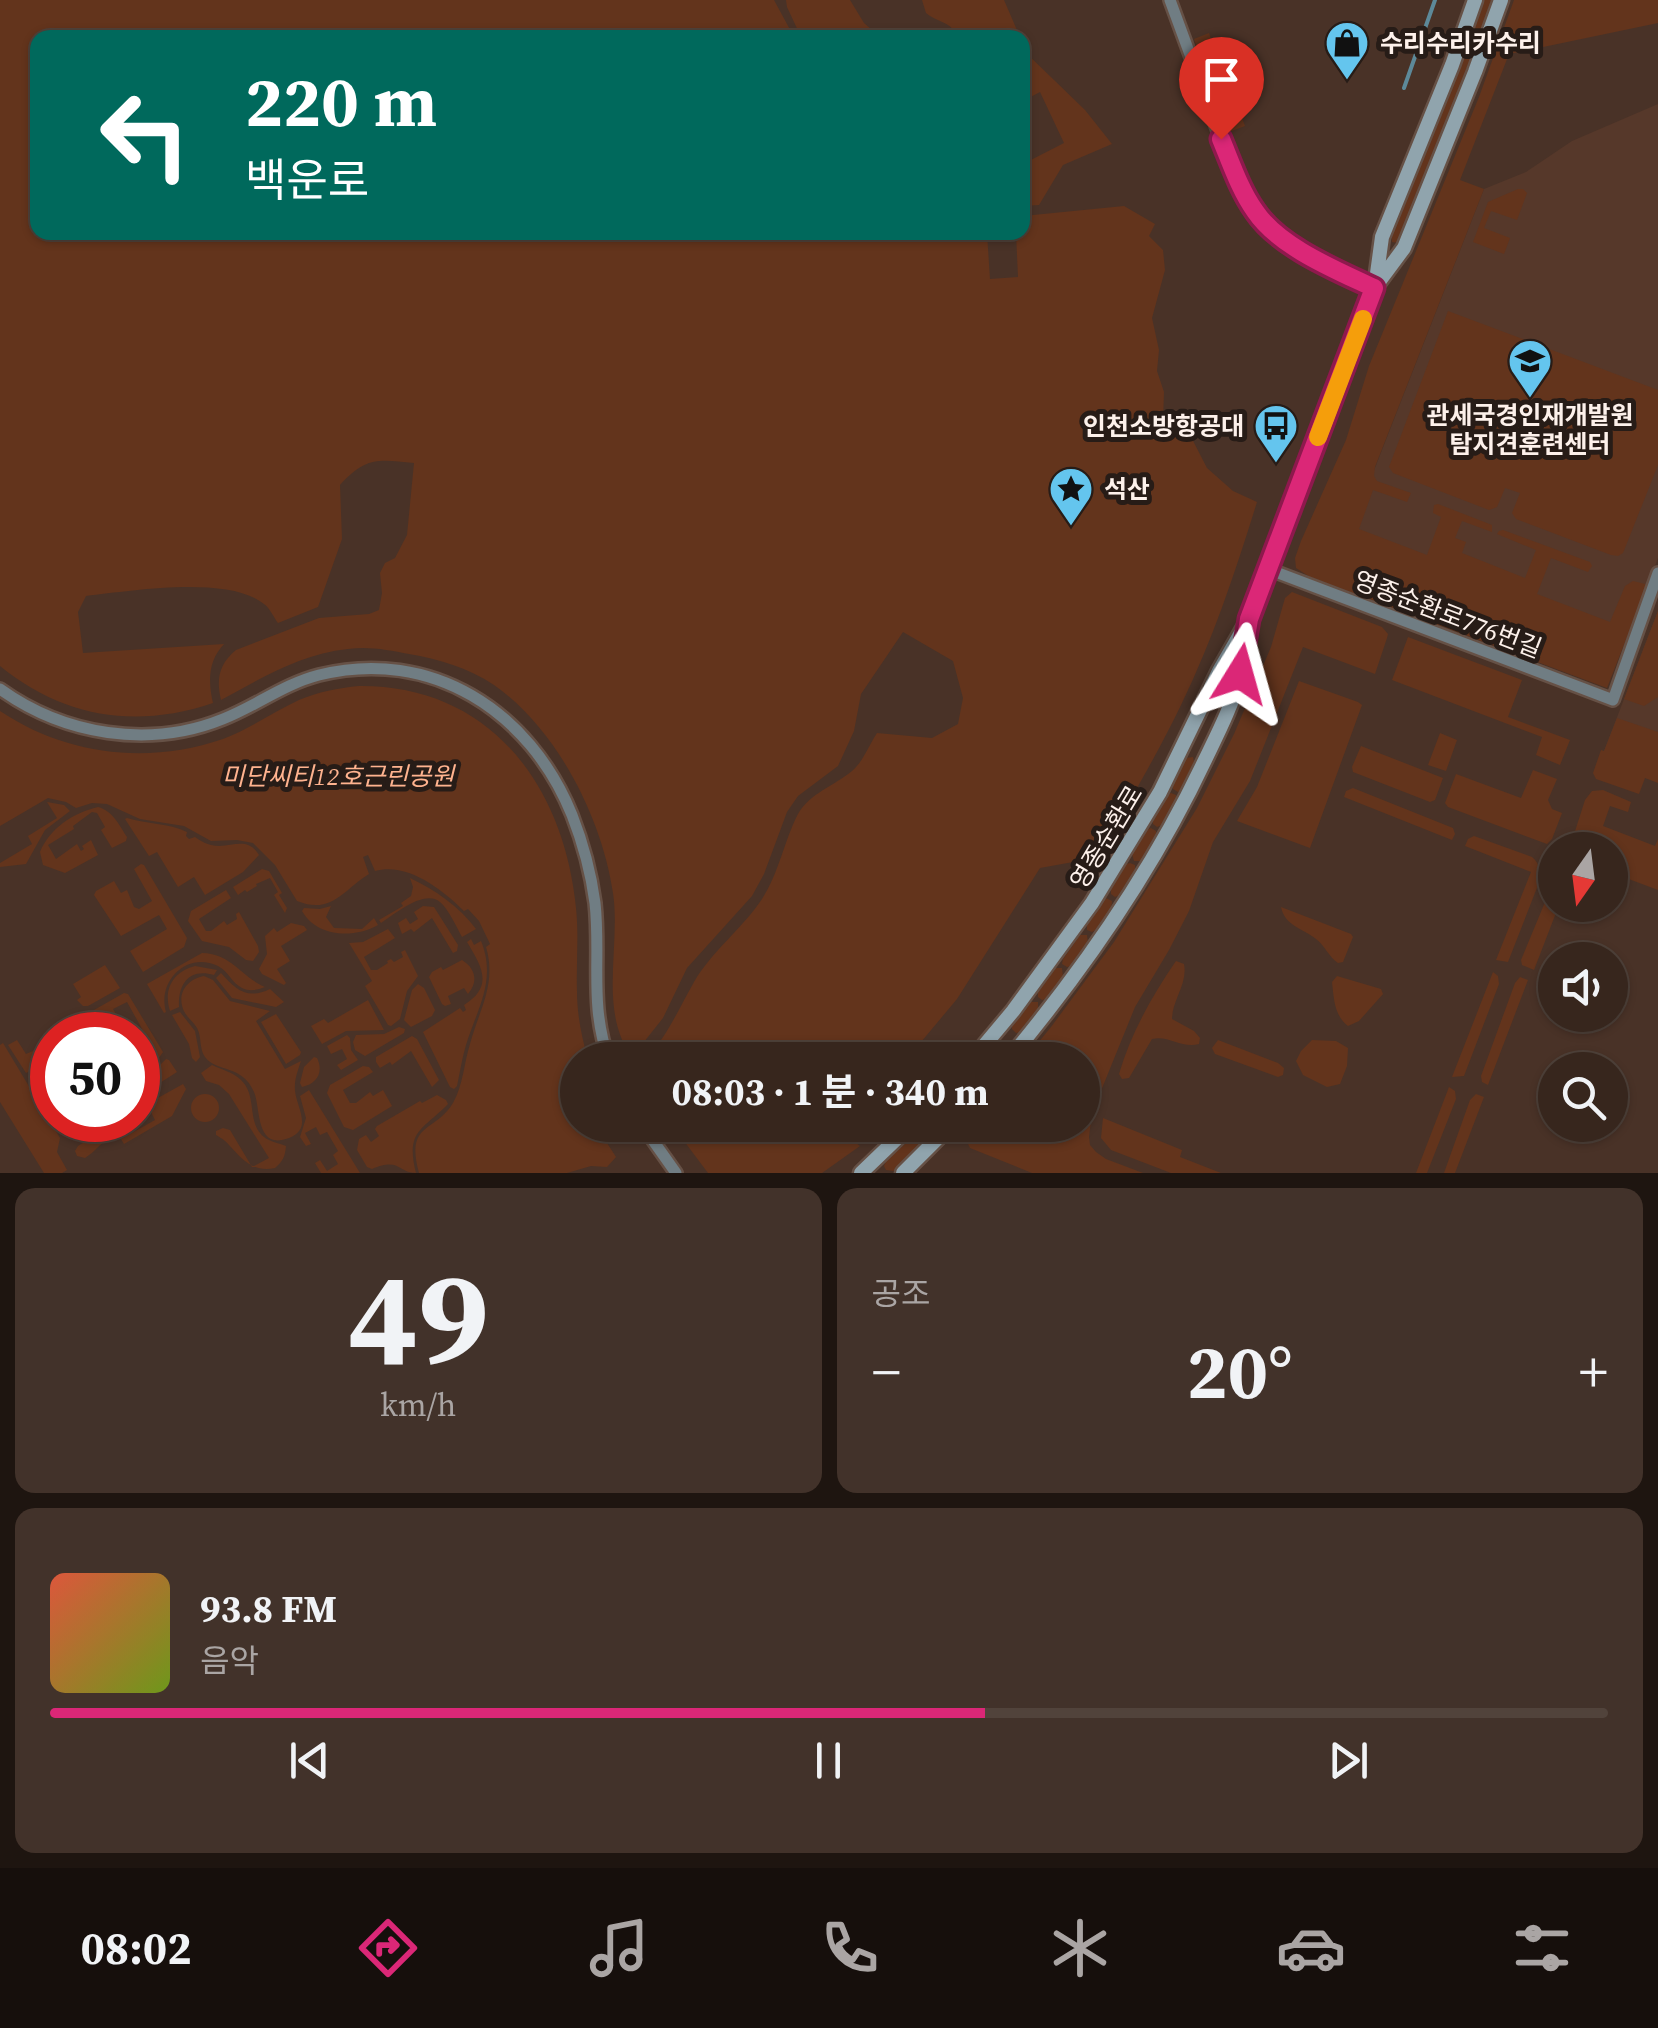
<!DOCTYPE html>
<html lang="ko">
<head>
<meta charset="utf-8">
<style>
  body { margin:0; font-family:"Source Serif 4","Noto Sans KR",serif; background:#42322a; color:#f1f3f6; height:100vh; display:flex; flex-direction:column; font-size:38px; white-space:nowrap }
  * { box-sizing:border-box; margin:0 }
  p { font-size:32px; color:#aaa5a4 }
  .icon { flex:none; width:55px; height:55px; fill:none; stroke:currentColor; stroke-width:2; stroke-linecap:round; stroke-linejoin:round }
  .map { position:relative; height:1173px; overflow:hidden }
  .sheet { display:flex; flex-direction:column; gap:15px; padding:15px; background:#1e1510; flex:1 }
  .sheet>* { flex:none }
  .guide { position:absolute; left:30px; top:30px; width:1000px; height:210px; border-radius:20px; box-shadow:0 2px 8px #0004,0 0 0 2px #51433b; background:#00695c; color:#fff; overflow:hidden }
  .needle { width:65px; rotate:194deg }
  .fabs { position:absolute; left:1538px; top:832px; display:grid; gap:20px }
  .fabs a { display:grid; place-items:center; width:90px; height:90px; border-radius:50%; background:#37261d; box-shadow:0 2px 8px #0004,0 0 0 2px #51433b; font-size:50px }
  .speed { position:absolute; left:30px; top:1012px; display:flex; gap:20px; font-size:50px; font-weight:700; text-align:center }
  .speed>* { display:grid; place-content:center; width:130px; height:130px; border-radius:50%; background:#37261d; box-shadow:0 2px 8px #0004,0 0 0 2px #51433b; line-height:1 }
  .speed .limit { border:15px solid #d22; background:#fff; color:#111 }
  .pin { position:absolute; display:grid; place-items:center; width:85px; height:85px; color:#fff; margin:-102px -42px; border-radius:50% 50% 50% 0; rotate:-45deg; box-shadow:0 0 10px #0007 }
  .pin .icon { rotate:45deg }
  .me { position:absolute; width:110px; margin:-55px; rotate:8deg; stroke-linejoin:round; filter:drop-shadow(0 0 8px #0008) }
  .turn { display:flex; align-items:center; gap:35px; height:210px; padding:0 50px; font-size:45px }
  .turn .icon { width:130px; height:130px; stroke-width:2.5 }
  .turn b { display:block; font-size:70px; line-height:85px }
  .big { font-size:75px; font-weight:700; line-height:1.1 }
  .sheet .tile { flex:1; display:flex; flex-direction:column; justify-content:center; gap:15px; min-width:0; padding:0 35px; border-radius:20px; background:#42322a }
  .sheet .dial { align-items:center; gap:0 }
  .dial b { font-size:130px; line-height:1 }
  .song { display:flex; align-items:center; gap:30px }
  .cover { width:120px; height:120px; border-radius:15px; background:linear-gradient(135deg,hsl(10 70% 55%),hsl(80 70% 35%)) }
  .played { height:10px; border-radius:5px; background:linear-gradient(90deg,#db2777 60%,#51433b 60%) }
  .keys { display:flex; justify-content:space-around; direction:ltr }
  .heat { display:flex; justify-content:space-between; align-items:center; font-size:55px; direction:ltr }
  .sheet .tiles { flex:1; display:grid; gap:15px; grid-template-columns:1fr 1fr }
  .tile:last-child { grid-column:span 2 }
  .trip { position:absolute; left:560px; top:1042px; width:540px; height:100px; border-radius:50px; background:#37261d; box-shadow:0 2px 8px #0004,0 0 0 2px #51433b; font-weight:700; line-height:100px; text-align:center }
  .tab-bar { display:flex; height:160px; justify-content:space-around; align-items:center; background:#160f0c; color:#aaa5a4 }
  .tab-bar .icon { width:70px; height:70px }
  .tab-bar .on { color:#db2777 }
  .tab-bar b { font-size:45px; color:#f1f3f6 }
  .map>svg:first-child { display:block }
  .built { fill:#56382a }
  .green { fill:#63341c }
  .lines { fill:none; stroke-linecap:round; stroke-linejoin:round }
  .stream { stroke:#5d8999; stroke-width:4 }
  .tertiary-casing { stroke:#665146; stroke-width:16 }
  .secondary-casing { stroke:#665146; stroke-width:19 }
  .tertiary { stroke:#707d83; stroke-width:11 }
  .secondary { stroke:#90a4ad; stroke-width:14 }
  .route-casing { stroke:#8e194d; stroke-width:25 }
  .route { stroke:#db2777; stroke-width:18 }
  .slow { stroke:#f59e0b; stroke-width:18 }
  .labels { text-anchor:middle; stroke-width:10; stroke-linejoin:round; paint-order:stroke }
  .poi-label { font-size:25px; font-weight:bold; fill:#fdf1eb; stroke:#271c17; text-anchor:start }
  .street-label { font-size:25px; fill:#fdf1eb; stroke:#271c17 }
  .park-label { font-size:25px; font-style:italic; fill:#ffb38f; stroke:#271c17 }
</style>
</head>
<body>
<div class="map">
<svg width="1658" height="1173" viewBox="0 0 1658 1173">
  <rect width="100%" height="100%" fill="#493227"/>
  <path class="built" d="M1658,104V558L1623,648L1346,542L1484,189L1526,172L1572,141Z
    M1658,611V772L1604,751Z"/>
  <path class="green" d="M0,0H774L794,37L38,38V232L987,233L990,279L1018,277L1016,233L1022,232L1023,216L1124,206L1155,224L1149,236L1163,250L1165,270L1152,318L1159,350L1157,371L1164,392L1163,421L1189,433L1207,468L1233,491L1257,502C1236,570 1213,639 1182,703C1156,757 1126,808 1095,858L1040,868L957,999L906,1060H645C667,1037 678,1010 694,982C712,951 742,929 762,899C779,873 784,841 798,814C810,793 834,786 852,771C863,762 869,745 877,733L932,738L958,724L963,698L953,661L903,632L861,694L854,731L838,766L798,796L787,812L764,874L752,896L687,968L663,1018L632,1057C598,1011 621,946 613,893C602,818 557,729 494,685C469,668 438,659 409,654C389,650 368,646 348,649C300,654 262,678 221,700C216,679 219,664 236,650L319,618L369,614L379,610L382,593L380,573L385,563L395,558L407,535L414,463C378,459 365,457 340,485L342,539L318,607L278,623C274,618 270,608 264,604C228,575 131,591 86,596L78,612L83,653L224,644C208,661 208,681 213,703C136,729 64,718 0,666Z
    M786,0H850L864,23L880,37H801L787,7Z
    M922,0H1004L1020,37H958C951,21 938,23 926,13Z
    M1481,0H1495L1457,105L1402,240L1398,243L1392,242L1391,231Z
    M1514,0H1658V23L1509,54L1460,180L1484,189L1375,467L1374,476L1377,481L1411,493L1407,502L1373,490L1359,529L1427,555L1441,517L1433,513L1434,505L1438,504L1492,525V532L1462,521L1455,538L1466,542L1462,553L1525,578L1536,550L1497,534L1499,531L1503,530L1590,562L1592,566L1588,572L1551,558L1537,594L1610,622L1625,586L1633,581L1645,584L1647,586L1607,688L1310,577L1296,568L1295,558L1301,541L1346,440L1369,366L1479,97Z
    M1209,33L1219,62L1204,67L1194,39Z
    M1023,50L1085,110L1112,144L1063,165L1039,205L1023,206V164L1064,143L1040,92L1023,101Z
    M1226,75L1245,126L1229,132L1210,81Z
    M1518,189H1523L1527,193L1517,220L1491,211L1484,228L1510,238L1504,254L1473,242L1488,202Z
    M1448,311L1658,390V465L1623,553L1618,556L1611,555L1516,519L1512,513L1520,493L1505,488L1497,507L1489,510L1393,473L1389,467Z
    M1292,592L1382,627L1388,634L1387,638L1375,674L1303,647L1250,781L1213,842L1189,911L1169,950L1135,1007L1092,1113L1089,1137L1090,1145L1096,1152L1106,1159L1143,1173H1032L970,1148L964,1136L966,1125H1082V1060H1024L1051,1027L1114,942L1197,808L1234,734L1271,647L1285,598Z
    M1658,611V697L1644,706L1624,699Z
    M1408,637L1522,680L1508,717L1570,740L1560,765L1536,755L1542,737L1392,680Z
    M1299,681L1358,702L1362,705L1310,848L1237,821L1257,787Z
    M359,686C490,685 564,785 576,908C579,936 576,964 577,992C577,1015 582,1038 588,1060H578V1125H616L620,1131L615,1132L607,1143L616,1157L607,1167L591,1166L567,1173H419C405,1122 435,1133 453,1103C463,1086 464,1063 470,1044C479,1010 497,984 486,947L490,944L479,921L468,909L464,911C442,889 407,862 375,871L368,855L363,857L369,874C343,890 332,915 297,901L275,865L253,843L237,840L211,841L184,826L140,819L107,804L92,803L76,808L66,802L48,798L0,826V711C66,755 147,765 223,739C250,729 273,712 299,700C318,692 338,688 359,686Z
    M1617,718L1658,732V783L1645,778L1639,794L1596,779L1593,773L1601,750L1604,751Z
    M1440,733L1457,740L1446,771L1428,765Z
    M1361,746L1443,778L1435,800L1430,802L1353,772L1352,767Z
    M1193,757L1195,766L1182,790L1178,792L1173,789V784L1186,758Z
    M1533,770L1557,779L1548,800L1552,809L1562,813L1552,839L1547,844L1448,807L1445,803L1456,774L1521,798Z
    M1353,788L1453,828L1455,834L1452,840L1344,797L1346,791Z
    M1603,790L1631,802L1628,812L1610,806L1603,826L1655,846L1658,839V890L1610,872V850H1569L1585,800L1592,791Z
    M1171,793L1176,795V802L1162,825L1157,827L1153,824V819L1167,794Z
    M47,802L64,805L70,811L45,830L26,864L0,867V863L32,844L28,836L57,818Z
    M98,807C113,811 119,825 127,837L126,841L112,848L101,830L105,827L97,813L92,812L73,826L74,829L48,845L56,859L77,844L81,851L84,849L82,846L91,840L98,855L65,873L43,865L40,852C50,828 73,813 98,807Z
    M127,818C147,824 168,823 187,832L186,836L189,839L195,837C201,841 204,843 211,845C230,850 246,834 259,855L243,872L205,895L194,877L178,887L157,852L149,856L125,819Z
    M1151,828L1156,831V838L1141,861H1134L1132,854L1147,829Z
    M1474,836L1532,857C1540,864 1540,870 1540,880L1508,962L1496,960L1531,872L1465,846L1468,839Z
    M1130,863L1135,865V873L1120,895L1115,897L1111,894V889L1126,864Z
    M141,864L144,865L187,938L184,947L143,972L130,951L167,929L159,915L121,936L94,895L96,891L114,881L121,893L127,890L134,907L139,909L152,901L134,869Z
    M262,869L269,871L282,893L279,895L287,908L285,913L274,895L278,892L270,878L256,884L257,886L247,892L245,890L238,895L233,887Z
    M410,878C435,890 459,906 476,929L462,937C456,926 449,910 440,902C424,889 395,914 381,923L379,920L403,906L401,903L411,896L413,887Z
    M1555,878V905H1559L1534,970L1522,965L1521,960Z
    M226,890L231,898L199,919L206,931H211L224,921L227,925L237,919L236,914L239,912L258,946L259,952L253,961L246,960L229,947L202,941L188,921L191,911Z
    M1106,898L1112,901C1112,911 1101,929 1092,932L1087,930V925L1103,900Z
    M331,906L326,917L334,928L362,929L374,918L378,925C353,939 317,937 302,911L304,908L320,909Z
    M423,906L434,907L458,945L457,951L453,953L432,918L414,932L411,929L402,934L398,923L406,918L410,924L418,919L414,912Z
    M1281,907L1351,934L1353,937L1343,962L1338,963C1329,957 1325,946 1316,939C1302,928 1285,926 1281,907Z
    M291,923L304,926L307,930L281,946L290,961L277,969L286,983L284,985L262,974L259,969L267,954L265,936L274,928L277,932Z
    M388,929L395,938L364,957L371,970H377L388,963L387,961L391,959L394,962L403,957L401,952L405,950L418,976L407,991L400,1019L391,1026L388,1025L365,986L372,981L349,943L363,942Z
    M1080,935H1087L1088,944L1072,966L1067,967L1062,964L1063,959Z
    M471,939L474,945L481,941C497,980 477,1009 466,1045C462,1058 460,1072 457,1086L454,1089L450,1087L423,1032L460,1008L463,1012L466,1010L464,1005C494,986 482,967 467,942Z
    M202,953C232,954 240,976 265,987C257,990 250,992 242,988C232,983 228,971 218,966C187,951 157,981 166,1012L164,1013L147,984Z
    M462,960C475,968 479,981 468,994L464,988L448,996L451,1004L445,1006L442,1004L429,977L432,972L441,967L443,970Z
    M1176,961L1184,964C1188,984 1172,1000 1172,1019L1194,1031L1200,1038L1199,1044C1182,1049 1169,1035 1152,1039L1129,1078L1122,1079L1119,1074C1131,1033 1152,996 1176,961Z
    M105,965L120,988L88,1006H83L77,1000L81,997L73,984Z
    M195,966L217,970L214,975C189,968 178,984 179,1007L170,1011C163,989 173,972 195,966Z
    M1055,968H1062L1063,977L1047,999L1042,1000L1038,997V992Z
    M1493,972L1498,976L1499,984L1464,1076L1452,1077Z
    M221,973C236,990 247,1000 270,989L284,1002L276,1007L232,998L216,978Z
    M204,976L213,980L230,1001L270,1011L256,1021L285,1069L301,1061C298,1070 294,1080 295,1091C297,1108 313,1129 289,1138C255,1151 261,1108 254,1092C242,1064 217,1073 205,1057C199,1049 202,1037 197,1028C193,1021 186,1017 183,1009C177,992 188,979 204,976Z
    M1337,976L1381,989L1383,994L1359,1021L1348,1026C1334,1015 1334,999 1332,982Z
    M1520,977L1528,980L1488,1085L1482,1082L1481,1076L1515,983Z
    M418,984L424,988L435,1010L432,1016L411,1027L404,1020L412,990Z
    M124,993L128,994L163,1052L152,1068L138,1076V1058L140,1061L155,1052L127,1002L113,1009L116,1014L98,1024L93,1016L94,1010Z
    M368,1000L384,1030L346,1031L322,1044L311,1026L324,1019L328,1023Z
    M1031,1002H1038V1012L1021,1032L1016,1033L1012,1029V1024Z
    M180,1012L195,1031L200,1057L196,1062L192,1058L189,1044L172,1015Z
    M276,1014L301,1052L300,1055L286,1064L261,1022Z
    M399,1027L405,1029L404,1033L365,1056L355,1050L353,1042L356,1035L384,1034Z
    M347,1035L350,1038L351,1050L358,1060L341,1070L337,1065L347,1059L342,1049L331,1054L327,1046Z
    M412,1036L417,1039L439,1080L432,1087L411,1051L392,1065L390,1062L380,1068L376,1062V1057Z
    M17,1040L26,1054L42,1047L41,1045L44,1043L47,1047L52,1044V1060L26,1073L8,1045Z
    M1218,1040L1278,1063L1284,1068L1283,1075L1278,1077L1215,1054L1212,1048Z
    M1312,1040L1336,1041L1348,1048L1347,1066L1340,1084L1327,1087L1303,1075L1296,1061L1301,1051Z
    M3,1043L60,1138L57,1152L67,1170L62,1173H44L0,1102V1045Z
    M314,1057L317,1058C324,1072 317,1084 302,1087L300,1083L304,1067Z
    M166,1059L169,1060L177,1072L141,1095L138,1089V1080L154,1071Z
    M212,1065C222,1070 233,1072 241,1080C258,1096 246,1122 264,1137C270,1142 279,1143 286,1146C285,1157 283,1161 275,1168C253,1173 242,1159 229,1145C225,1140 221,1138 216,1135V1131L223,1128L230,1130L252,1167L269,1158L229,1094L219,1085L206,1081L201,1073Z
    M363,1066L369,1067L373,1072L343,1090L350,1103H356L370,1092L373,1096L383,1090L392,1106L353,1130L344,1127L327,1093L330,1085Z
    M183,1084L186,1089L172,1116L124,1144L121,1139L155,1120L147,1104Z
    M1449,1087L1455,1091L1456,1099L1427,1173H1416Z
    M309,1090L360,1173H321L315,1163L320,1160L327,1171L338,1164L333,1155L338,1151L327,1132L320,1135L316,1127L305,1133L311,1144L306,1146L300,1137L306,1118L300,1096Z
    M191 1108a14 14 0 1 1 28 0a14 14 0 1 1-28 0Z
    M1476,1094L1484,1097L1455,1173H1444L1470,1100Z
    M437,1095L446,1100L448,1104C423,1130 405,1130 416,1173C398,1173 400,1157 372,1169L367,1167L357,1150L359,1139L366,1135L371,1142L379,1136L375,1129L377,1126L420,1101L422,1103Z
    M1103,1118L1182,1150L1180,1157L1221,1173H1171L1111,1150L1101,1138Z
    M672,1125H853L846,1135L860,1146L822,1173H708Z
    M105,1129L110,1138C100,1143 96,1151 85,1158L77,1156L75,1151L78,1146Z
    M914,1136L919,1139V1146L894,1171L886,1170L884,1166L886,1161Z"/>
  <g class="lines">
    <path class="stream" d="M1404,88L1435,0"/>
    <defs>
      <path id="tertiary" d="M1170,0L1221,139L1257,215L1304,253L1375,288
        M1268,569L1613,700L1658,573
        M0,689C64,735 149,749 223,719C256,706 284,684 319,675C431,647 530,711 572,815C583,843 591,873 595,903C601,958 589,1005 609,1060
        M642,1125L676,1173"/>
      <path id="secondary" d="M1378,283L1404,248L1475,72L1501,0
        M972,1060L1013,1011L1092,903L1160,792L1219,671L1249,619L1375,288L1382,237L1452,65L1475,0
        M1008,1060C1084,969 1154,868 1205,760C1218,733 1233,704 1240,675C1244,661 1245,645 1247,630
        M861,1173L911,1125
        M903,1173L951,1125"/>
    </defs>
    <use href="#tertiary" class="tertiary-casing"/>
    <use href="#secondary" class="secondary-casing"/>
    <use href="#tertiary" class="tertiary"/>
    <use href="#secondary" class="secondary"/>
  </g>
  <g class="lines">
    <defs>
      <path id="route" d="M1221,139C1231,163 1240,190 1255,211C1279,247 1336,270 1374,288L1249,619L1240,674"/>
    </defs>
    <use href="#route" class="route-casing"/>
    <use href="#route" class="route"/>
    <path class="slow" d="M1318,437L1363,319"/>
  </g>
  <defs>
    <symbol id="shop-pin" viewBox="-11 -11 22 30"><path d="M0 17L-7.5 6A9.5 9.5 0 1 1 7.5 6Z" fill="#64c5ee" stroke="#271c17"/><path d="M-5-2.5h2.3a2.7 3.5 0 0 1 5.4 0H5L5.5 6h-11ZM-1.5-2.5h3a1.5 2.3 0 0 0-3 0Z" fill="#111"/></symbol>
    <symbol id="university-pin" viewBox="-11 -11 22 30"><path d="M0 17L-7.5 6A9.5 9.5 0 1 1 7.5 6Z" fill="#64c5ee" stroke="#271c17"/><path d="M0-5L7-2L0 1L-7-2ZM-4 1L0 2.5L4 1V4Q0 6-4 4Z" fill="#111"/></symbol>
    <symbol id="bus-pin" viewBox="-11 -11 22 30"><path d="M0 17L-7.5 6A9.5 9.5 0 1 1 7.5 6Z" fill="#64c5ee" stroke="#271c17"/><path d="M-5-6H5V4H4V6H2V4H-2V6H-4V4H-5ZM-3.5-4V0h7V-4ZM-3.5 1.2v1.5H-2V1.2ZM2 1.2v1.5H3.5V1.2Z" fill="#111"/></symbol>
    <symbol id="sight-pin" viewBox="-11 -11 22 30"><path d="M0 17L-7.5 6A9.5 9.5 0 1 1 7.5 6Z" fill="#64c5ee" stroke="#271c17"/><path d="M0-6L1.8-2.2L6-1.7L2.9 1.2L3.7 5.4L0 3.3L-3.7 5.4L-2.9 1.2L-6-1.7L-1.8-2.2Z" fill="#111"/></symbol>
  </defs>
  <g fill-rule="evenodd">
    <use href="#shop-pin" x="1322" y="18" width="50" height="68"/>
    <use href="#university-pin" x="1505" y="336" width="50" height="68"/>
    <use href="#bus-pin" x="1251" y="401" width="50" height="68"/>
    <use href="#sight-pin" x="1046" y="464" width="50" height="68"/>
  </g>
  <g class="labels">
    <g class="poi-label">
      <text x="1380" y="52">수리수리카수리</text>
      <text x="1530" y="424" text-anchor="middle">관세국경인재개발원<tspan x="1530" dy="29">탐지견훈련센터</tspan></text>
      <text x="1244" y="435" text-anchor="end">인천소방항공대</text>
      <text x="1104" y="498">석산</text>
    </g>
    <g class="street-label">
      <text transform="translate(1448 614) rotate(21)" y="9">영종순환로776번길</text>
      <text transform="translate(1106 837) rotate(-59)" y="9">영종순환로</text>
    </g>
    <g class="park-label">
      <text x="338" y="785">미단씨티12호근린공원</text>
    </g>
  </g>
</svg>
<div class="fabs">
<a><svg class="needle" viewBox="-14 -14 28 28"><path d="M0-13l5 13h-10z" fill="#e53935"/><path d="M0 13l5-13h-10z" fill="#aaa5a4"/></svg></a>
<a><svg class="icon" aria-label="sound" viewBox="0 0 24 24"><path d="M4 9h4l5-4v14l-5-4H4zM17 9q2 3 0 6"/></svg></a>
<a><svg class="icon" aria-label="search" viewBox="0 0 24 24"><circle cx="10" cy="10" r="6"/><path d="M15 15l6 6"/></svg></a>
</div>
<div class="speed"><div class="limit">50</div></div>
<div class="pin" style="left:1221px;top:139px;background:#d93025"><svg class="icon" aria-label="arrive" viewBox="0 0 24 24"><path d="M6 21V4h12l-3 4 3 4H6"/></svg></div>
<svg class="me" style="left:1240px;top:674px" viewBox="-20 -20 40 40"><path d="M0-17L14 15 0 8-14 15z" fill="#db2777" stroke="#fff" stroke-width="4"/></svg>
<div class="trip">08:03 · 1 분 · 340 m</div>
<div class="guide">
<div class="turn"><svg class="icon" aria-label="left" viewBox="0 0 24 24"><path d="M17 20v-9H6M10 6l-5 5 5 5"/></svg><div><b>220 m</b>백운로</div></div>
</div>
</div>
<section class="sheet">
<div class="tiles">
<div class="tile dial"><b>49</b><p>km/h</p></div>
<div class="tile"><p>공조</p>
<div class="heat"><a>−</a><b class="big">20°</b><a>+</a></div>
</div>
<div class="tile">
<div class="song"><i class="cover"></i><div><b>93.8 FM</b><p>음악</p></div></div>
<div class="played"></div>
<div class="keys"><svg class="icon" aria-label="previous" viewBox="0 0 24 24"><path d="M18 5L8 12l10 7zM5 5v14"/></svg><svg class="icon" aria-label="pause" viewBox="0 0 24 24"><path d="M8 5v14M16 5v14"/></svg><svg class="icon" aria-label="next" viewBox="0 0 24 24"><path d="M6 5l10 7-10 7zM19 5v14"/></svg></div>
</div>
</div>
</section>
<nav class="tab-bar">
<b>08:02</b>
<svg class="icon on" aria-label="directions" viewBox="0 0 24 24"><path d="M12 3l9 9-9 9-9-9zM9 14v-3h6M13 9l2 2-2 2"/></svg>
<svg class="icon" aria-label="music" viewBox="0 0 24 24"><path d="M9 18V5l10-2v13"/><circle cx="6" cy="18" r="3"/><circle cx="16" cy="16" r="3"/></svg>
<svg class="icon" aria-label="phone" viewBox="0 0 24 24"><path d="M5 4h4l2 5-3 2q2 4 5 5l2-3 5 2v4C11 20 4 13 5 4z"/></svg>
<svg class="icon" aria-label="climate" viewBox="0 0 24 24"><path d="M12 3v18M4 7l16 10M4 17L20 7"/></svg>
<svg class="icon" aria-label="car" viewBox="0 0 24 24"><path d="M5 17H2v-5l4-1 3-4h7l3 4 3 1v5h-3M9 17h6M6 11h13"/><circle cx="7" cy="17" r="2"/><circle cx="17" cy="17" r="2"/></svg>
<svg class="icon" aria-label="filters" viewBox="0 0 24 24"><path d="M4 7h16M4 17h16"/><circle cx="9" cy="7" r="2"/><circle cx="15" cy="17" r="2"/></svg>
</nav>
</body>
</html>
